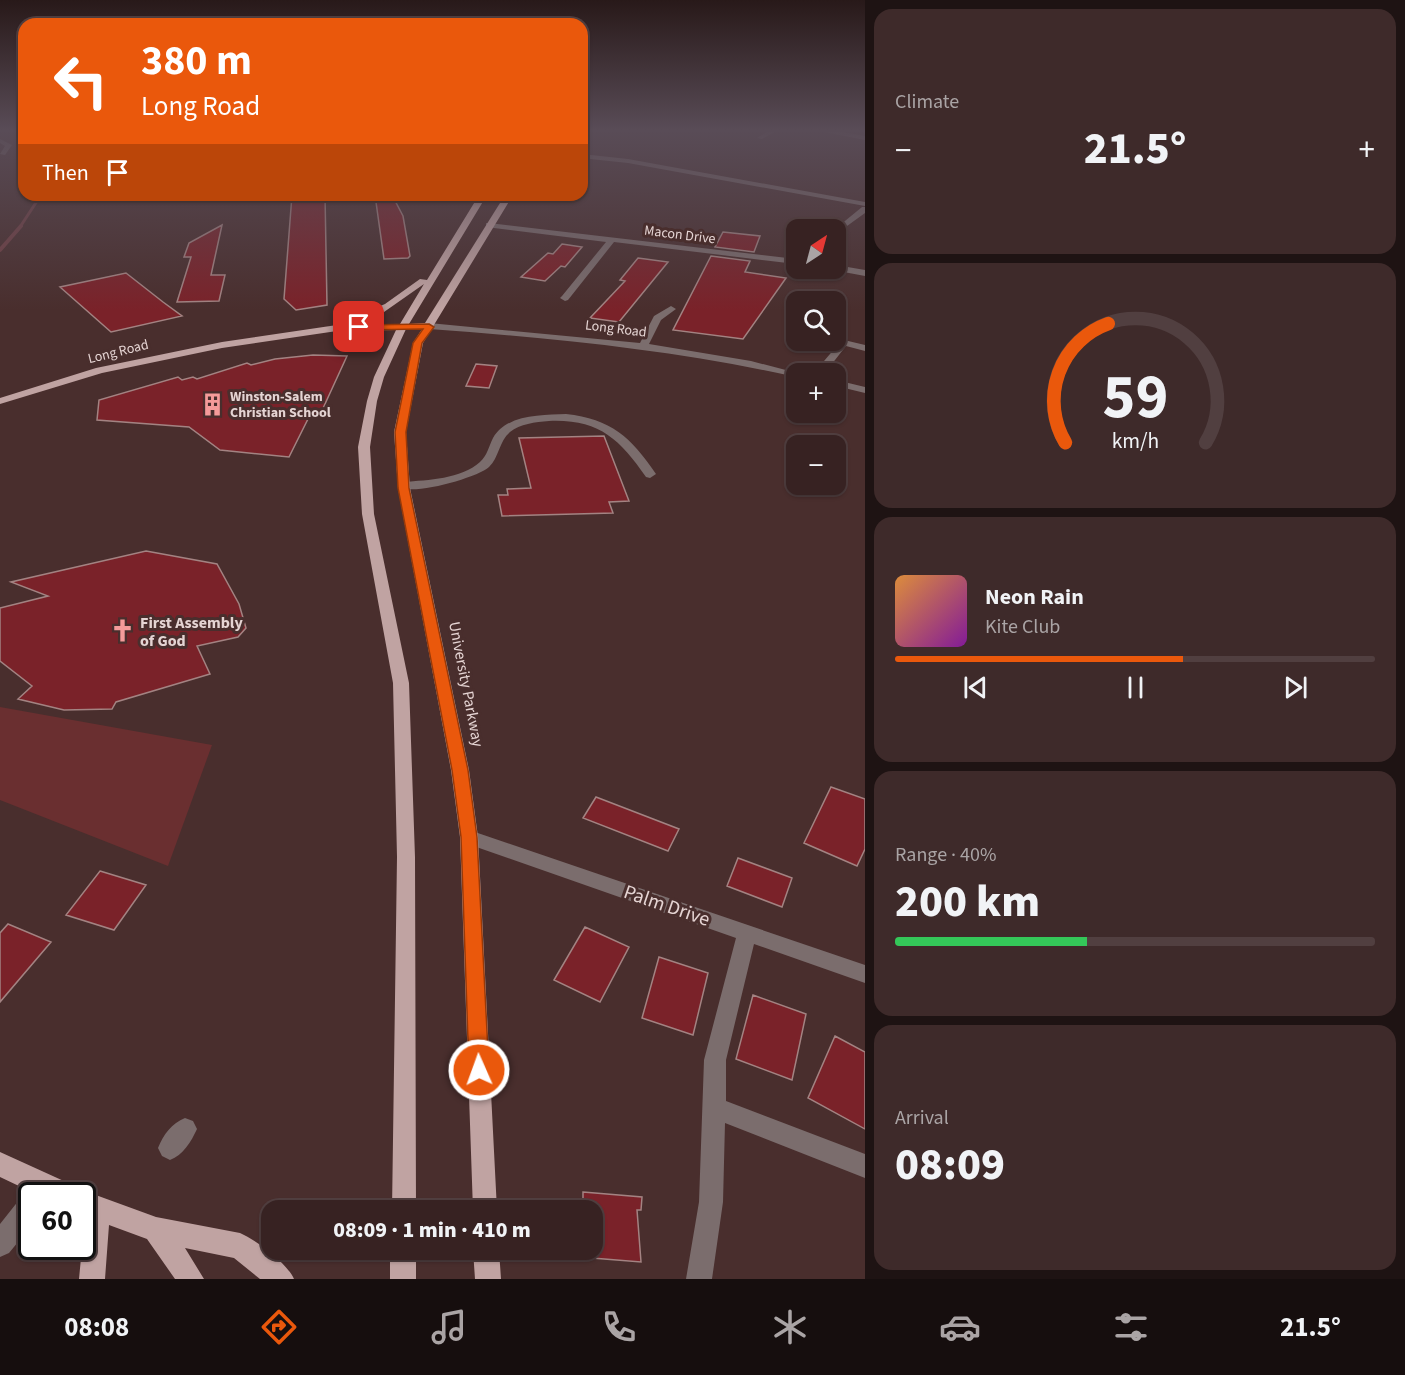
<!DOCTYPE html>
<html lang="en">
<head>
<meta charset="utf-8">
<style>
  body { margin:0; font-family:"Source Sans 3",sans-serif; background:#3e2a2a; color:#f1f3f6; height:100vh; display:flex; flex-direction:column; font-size:22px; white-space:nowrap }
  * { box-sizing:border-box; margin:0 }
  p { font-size:20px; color:#aaa4a5 }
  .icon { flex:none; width:33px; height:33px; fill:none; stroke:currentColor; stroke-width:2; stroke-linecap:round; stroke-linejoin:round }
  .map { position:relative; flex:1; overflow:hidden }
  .drawer { display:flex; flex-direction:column; gap:9px; padding:9px; background:#1e1313; width:540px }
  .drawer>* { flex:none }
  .guide { position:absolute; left:18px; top:18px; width:570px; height:183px; border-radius:18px; box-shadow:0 2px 4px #0004,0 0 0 2px #513f40; background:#ea580c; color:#fff; overflow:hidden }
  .needle { width:39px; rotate:36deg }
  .buttons { position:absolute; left:786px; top:219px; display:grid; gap:12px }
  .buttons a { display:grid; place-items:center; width:60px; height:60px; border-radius:12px; background:#372222; box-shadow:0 2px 4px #0004,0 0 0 2px #513f40; font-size:30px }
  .speed { position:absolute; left:18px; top:1182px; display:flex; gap:12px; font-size:30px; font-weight:700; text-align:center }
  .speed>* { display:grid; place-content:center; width:78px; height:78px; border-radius:50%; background:#372222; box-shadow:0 2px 4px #0004,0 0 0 2px #513f40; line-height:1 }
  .speed .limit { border:3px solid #111; border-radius:9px; background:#fff; color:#111 }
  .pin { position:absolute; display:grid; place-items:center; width:51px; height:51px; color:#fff; margin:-26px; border-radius:12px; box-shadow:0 3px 9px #0006 }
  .me { position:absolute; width:66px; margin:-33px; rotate:358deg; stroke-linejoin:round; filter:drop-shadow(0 0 4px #0008) }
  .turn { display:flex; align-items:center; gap:21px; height:126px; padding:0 24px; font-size:27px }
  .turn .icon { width:78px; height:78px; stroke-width:2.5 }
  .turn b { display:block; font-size:42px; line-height:51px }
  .then { display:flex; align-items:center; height:57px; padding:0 24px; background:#0003; gap:12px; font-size:22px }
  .big { font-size:45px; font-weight:800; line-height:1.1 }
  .drawer .card { flex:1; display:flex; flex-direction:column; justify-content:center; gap:9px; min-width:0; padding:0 21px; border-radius:18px; background:#3e2a2a }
  .drawer .dial { align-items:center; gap:0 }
  .dial svg { height:156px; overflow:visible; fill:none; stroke:#513f40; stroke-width:7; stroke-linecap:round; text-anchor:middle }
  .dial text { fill:#f1f3f6; stroke:none }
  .song { display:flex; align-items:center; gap:18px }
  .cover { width:72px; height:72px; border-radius:9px; background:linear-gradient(135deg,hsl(30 70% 55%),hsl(290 70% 35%)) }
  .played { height:6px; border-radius:3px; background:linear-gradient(90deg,#ea580c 60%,#513f40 60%) }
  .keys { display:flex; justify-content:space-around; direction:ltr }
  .heat { display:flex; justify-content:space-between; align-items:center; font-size:33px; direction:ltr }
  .charge { height:9px; border-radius:4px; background:linear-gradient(90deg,#34c759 40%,#513f40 0) }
  .trip { position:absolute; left:261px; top:1200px; width:342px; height:60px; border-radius:18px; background:#372222; box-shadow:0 2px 4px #0004,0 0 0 2px #513f40; font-weight:800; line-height:60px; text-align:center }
  .tab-bar { display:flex; height:96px; justify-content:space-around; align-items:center; background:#160e0e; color:#aaa4a5 }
  .tab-bar .icon { width:42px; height:42px }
  .tab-bar .active { color:#ea580c }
  .tab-bar b { font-size:27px; color:#f1f3f6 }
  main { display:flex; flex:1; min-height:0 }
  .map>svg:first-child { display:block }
  .green { fill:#6a2f30 }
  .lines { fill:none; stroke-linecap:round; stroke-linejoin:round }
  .stream-far1 { stroke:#714044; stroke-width:3 }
  .stream { stroke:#714044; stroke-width:4 }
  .building { fill:#7a2229; stroke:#a38382; stroke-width:1.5 }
  .minor { fill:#7b6d6d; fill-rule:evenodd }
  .major { fill:#c0a3a2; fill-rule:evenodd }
  .route { fill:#ea580c; stroke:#983908; stroke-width:1.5 }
  .labels { text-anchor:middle; stroke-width:6; stroke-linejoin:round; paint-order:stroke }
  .far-street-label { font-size:14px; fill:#e5d4d3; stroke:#492e2d }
  .far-poi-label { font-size:14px; font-weight:bold; fill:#e5d4d3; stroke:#492e2d; text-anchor:start }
  .poi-label { font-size:16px; font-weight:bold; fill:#e5d4d3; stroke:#492e2d; text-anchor:start }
  .street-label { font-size:16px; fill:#e5d4d3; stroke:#492e2d }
  .near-street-label { font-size:20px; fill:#e5d4d3; stroke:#492e2d }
</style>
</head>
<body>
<main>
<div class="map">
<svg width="865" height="1279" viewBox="0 0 865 1279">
  <rect width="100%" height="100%" fill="#492e2d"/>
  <path class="green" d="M0,707L212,745L168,866L0,800Z"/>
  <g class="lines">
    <path class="stream-far1" d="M20,227L41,195"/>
    <path class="stream" d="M0,250L21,226"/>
  </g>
  <path class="building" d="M292,195H325L327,305L296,310L284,299Z
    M375,195H392L403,216L410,256L408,258L384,259Z
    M222,225L211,275H225L219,301L177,302L191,257H184L189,243Z
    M723,232L760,236L754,252L715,247Z
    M562,244L582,247L565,267L561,266L545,281L521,277L548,253L553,254Z
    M711,256L750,261L745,272L786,278L743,339L673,330Z
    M638,258L668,262L619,322L590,318L625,281L620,280Z
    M126,273L163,302L182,316L111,332L60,287Z
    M313,355L347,356L319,417H309L289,457L220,450L189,427L97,420L99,400L178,377L182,380L193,377L197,379L247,363L251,365L275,359Z
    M476,364L497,366L489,388L466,386Z
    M604,436L629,501L609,502L613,513L502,516L498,495H508L507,489L531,488L519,438Z
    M146,551L217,564L239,604L246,628L238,637L197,646L210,674L116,702L112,709L64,710L18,699L32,686L0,661V608L48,596L11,582Z
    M831,787L865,799V849L857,866L804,843Z
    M596,797L679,829L668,851L583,818Z
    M738,858L792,878L782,907L727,886Z
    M100,871L146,885L114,930L66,915Z
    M8,924L51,942L0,1002V933Z
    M585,927L629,947L600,1002L554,980Z
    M659,957L708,973L693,1035L642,1018Z
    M753,995L806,1014L792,1080L736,1059Z
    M835,1036L865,1052V1129L808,1098Z
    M583,1192L642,1197L641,1210H637L641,1262L592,1258V1210H583Z"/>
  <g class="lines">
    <path class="minor" d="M770,130H778L762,139L757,138Z
      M814,130H831L865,136V140Z
      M0,139L12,145L5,155L0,154L5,146L0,143Z
      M582,154L628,159L865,202V206L628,163L590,159L585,173L582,175L584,158Z
      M862,207H865V213L836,234L834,230Z
      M489,223L796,259V264L614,242L568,300L565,301L560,298L562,296L606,242L486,227V223Z
      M836,265L865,270V276L833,270Z
      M671,306L676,309L661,320L649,344L751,361L801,374H796V377C675,350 553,338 429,329L424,326L429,323L640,343L654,316Z
      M844,340L865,345V351L846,346L824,374H813L841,341Z
      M836,380L865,387V393L836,386Z
      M566,414C611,419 631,437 656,474L650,478L646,477C619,438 598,419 549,421C535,422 520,424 510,432C499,441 499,458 489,467C477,478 409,497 398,486L404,482C428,480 461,479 480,462C487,456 489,446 493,438C507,414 542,415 566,414Z
      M469,830L865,965V983L754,944L726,1060V1101L865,1154V1178L725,1123L723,1202L712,1279H686L699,1202L704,1060L736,938L462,842L460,837L462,832Z
      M185,1118L193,1121L197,1129C191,1142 183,1155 170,1160L162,1156L158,1148C163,1135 172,1123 185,1118Z
      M32,1192L41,1196H32V1225L9,1253L0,1257V1224L23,1195Z"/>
    <path class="major" d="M479,195H487L409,324L425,323L505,195H513L423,343L406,432L410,488L469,770L478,837L497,1210H473L460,837L451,770L398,488L394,432L413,343L422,329H406L384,377L377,401L370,447L374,514L409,683L415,857L416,1210H392L397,857L393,683L362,514L358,447L367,401L374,377L396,330L337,331L222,348L102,373L0,404V398L96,368L222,342L337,325L400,324L424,284L384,312L348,325L343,322L385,304L420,279L427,280Z
      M0,1152L77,1187L78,1191L82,1190L156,1217L240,1233C256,1240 287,1263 294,1279H260L234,1258L185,1248L204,1279H175L147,1239L109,1225L105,1279H79L85,1216L82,1215V1196H40L0,1177Z
      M390,1250H416V1279H390Z
      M473,1250H499L501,1279H475Z"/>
  </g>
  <linearGradient id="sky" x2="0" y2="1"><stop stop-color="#281919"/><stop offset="0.42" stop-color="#594c57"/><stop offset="1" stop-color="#594c57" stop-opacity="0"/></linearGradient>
  <rect width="865" height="310" fill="url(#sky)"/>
  <path class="route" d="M429,324L434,327L422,343L406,432L409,488L468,770L477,837L489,1070L486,1077L479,1080L472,1077L469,1070L461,837L452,770L398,488L395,432L413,343L423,329L359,330L354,327L359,325Z"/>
  <defs>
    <symbol id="building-bare" viewBox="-9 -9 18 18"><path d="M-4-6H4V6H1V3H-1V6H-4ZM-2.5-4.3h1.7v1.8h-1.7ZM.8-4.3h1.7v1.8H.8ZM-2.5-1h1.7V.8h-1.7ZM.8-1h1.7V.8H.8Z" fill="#f59b9a" stroke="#492e2d" stroke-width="2.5" paint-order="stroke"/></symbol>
    <symbol id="church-bare" viewBox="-9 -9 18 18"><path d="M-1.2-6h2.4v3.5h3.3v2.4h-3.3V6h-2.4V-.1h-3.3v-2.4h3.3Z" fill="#f59b9a" stroke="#492e2d" stroke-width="2.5" paint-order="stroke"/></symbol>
  </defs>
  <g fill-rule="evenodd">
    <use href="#building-bare" x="196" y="388" width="33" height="33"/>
    <use href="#church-bare" x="106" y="614" width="33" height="33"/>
  </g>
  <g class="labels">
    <g class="far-street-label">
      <text transform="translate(680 234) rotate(7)" y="5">Macon Drive</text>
      <text transform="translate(616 328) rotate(7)" y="5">Long Road</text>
      <text transform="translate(118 351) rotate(-14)" y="5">Long Road</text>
    </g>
    <g class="far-poi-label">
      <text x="230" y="401">Winston-Salem<tspan x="230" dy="16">Christian School</tspan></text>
    </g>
    <g class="poi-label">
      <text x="140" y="628">First Assembly<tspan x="140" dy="18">of God</tspan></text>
    </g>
    <g class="street-label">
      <text transform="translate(467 684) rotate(79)" y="6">University Parkway</text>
    </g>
    <g class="near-street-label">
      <text transform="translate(667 905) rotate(19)" y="7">Palm Drive</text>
    </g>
  </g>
</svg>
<div class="buttons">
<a><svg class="needle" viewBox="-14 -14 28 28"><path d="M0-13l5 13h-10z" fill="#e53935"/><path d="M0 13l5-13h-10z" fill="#aaa4a5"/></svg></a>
<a><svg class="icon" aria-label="search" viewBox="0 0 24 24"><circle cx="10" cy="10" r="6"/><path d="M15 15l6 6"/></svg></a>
<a>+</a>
<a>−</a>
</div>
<div class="speed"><div class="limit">60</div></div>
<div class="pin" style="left:359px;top:327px;background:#d93025"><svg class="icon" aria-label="arrive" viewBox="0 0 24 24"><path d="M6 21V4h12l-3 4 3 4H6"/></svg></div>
<svg class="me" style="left:479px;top:1070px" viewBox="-20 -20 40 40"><circle r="17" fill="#ea580c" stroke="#fff" stroke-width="3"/><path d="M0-11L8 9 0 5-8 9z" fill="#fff"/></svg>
<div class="trip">08:09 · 1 min · 410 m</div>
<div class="guide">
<div class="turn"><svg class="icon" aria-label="left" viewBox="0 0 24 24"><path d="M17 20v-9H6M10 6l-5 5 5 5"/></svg><div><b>380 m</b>Long Road</div></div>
<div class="then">Then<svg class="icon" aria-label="arrive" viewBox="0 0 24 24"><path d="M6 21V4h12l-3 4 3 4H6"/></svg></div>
</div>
</div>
<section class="drawer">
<div class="card"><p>Climate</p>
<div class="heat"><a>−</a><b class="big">21.5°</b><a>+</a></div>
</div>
<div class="card dial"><svg viewBox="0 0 100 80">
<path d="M14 69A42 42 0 1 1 86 69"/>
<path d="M14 69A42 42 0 0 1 36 8" stroke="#ea580c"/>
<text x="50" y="56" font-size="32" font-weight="700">59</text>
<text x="50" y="72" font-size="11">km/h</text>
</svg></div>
<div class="card">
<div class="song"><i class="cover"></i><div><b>Neon Rain</b><p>Kite Club</p></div></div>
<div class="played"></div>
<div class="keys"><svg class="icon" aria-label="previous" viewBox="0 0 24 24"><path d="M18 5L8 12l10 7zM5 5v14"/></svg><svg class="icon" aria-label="pause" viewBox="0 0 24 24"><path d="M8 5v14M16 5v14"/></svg><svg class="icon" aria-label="next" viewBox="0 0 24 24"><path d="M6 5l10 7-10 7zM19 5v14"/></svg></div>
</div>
<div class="card"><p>Range · 40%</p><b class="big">200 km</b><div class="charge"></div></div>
<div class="card"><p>Arrival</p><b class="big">08:09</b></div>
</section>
</main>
<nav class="tab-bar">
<b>08:08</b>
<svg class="icon active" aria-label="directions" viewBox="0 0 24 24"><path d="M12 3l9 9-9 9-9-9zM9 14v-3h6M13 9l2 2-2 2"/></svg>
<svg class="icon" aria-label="music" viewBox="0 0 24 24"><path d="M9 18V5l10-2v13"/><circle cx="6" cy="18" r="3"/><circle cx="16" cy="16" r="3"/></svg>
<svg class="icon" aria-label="phone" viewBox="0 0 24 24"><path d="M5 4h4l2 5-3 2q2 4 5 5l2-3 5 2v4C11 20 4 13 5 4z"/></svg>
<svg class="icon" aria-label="climate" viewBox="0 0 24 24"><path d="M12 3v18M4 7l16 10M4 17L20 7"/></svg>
<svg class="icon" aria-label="car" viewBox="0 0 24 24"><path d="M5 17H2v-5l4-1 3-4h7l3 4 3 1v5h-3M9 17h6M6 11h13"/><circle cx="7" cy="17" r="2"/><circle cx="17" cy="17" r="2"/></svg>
<svg class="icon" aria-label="filters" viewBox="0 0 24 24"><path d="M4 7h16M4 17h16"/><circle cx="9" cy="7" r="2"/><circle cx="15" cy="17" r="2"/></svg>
<b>21.5°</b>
</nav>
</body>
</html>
